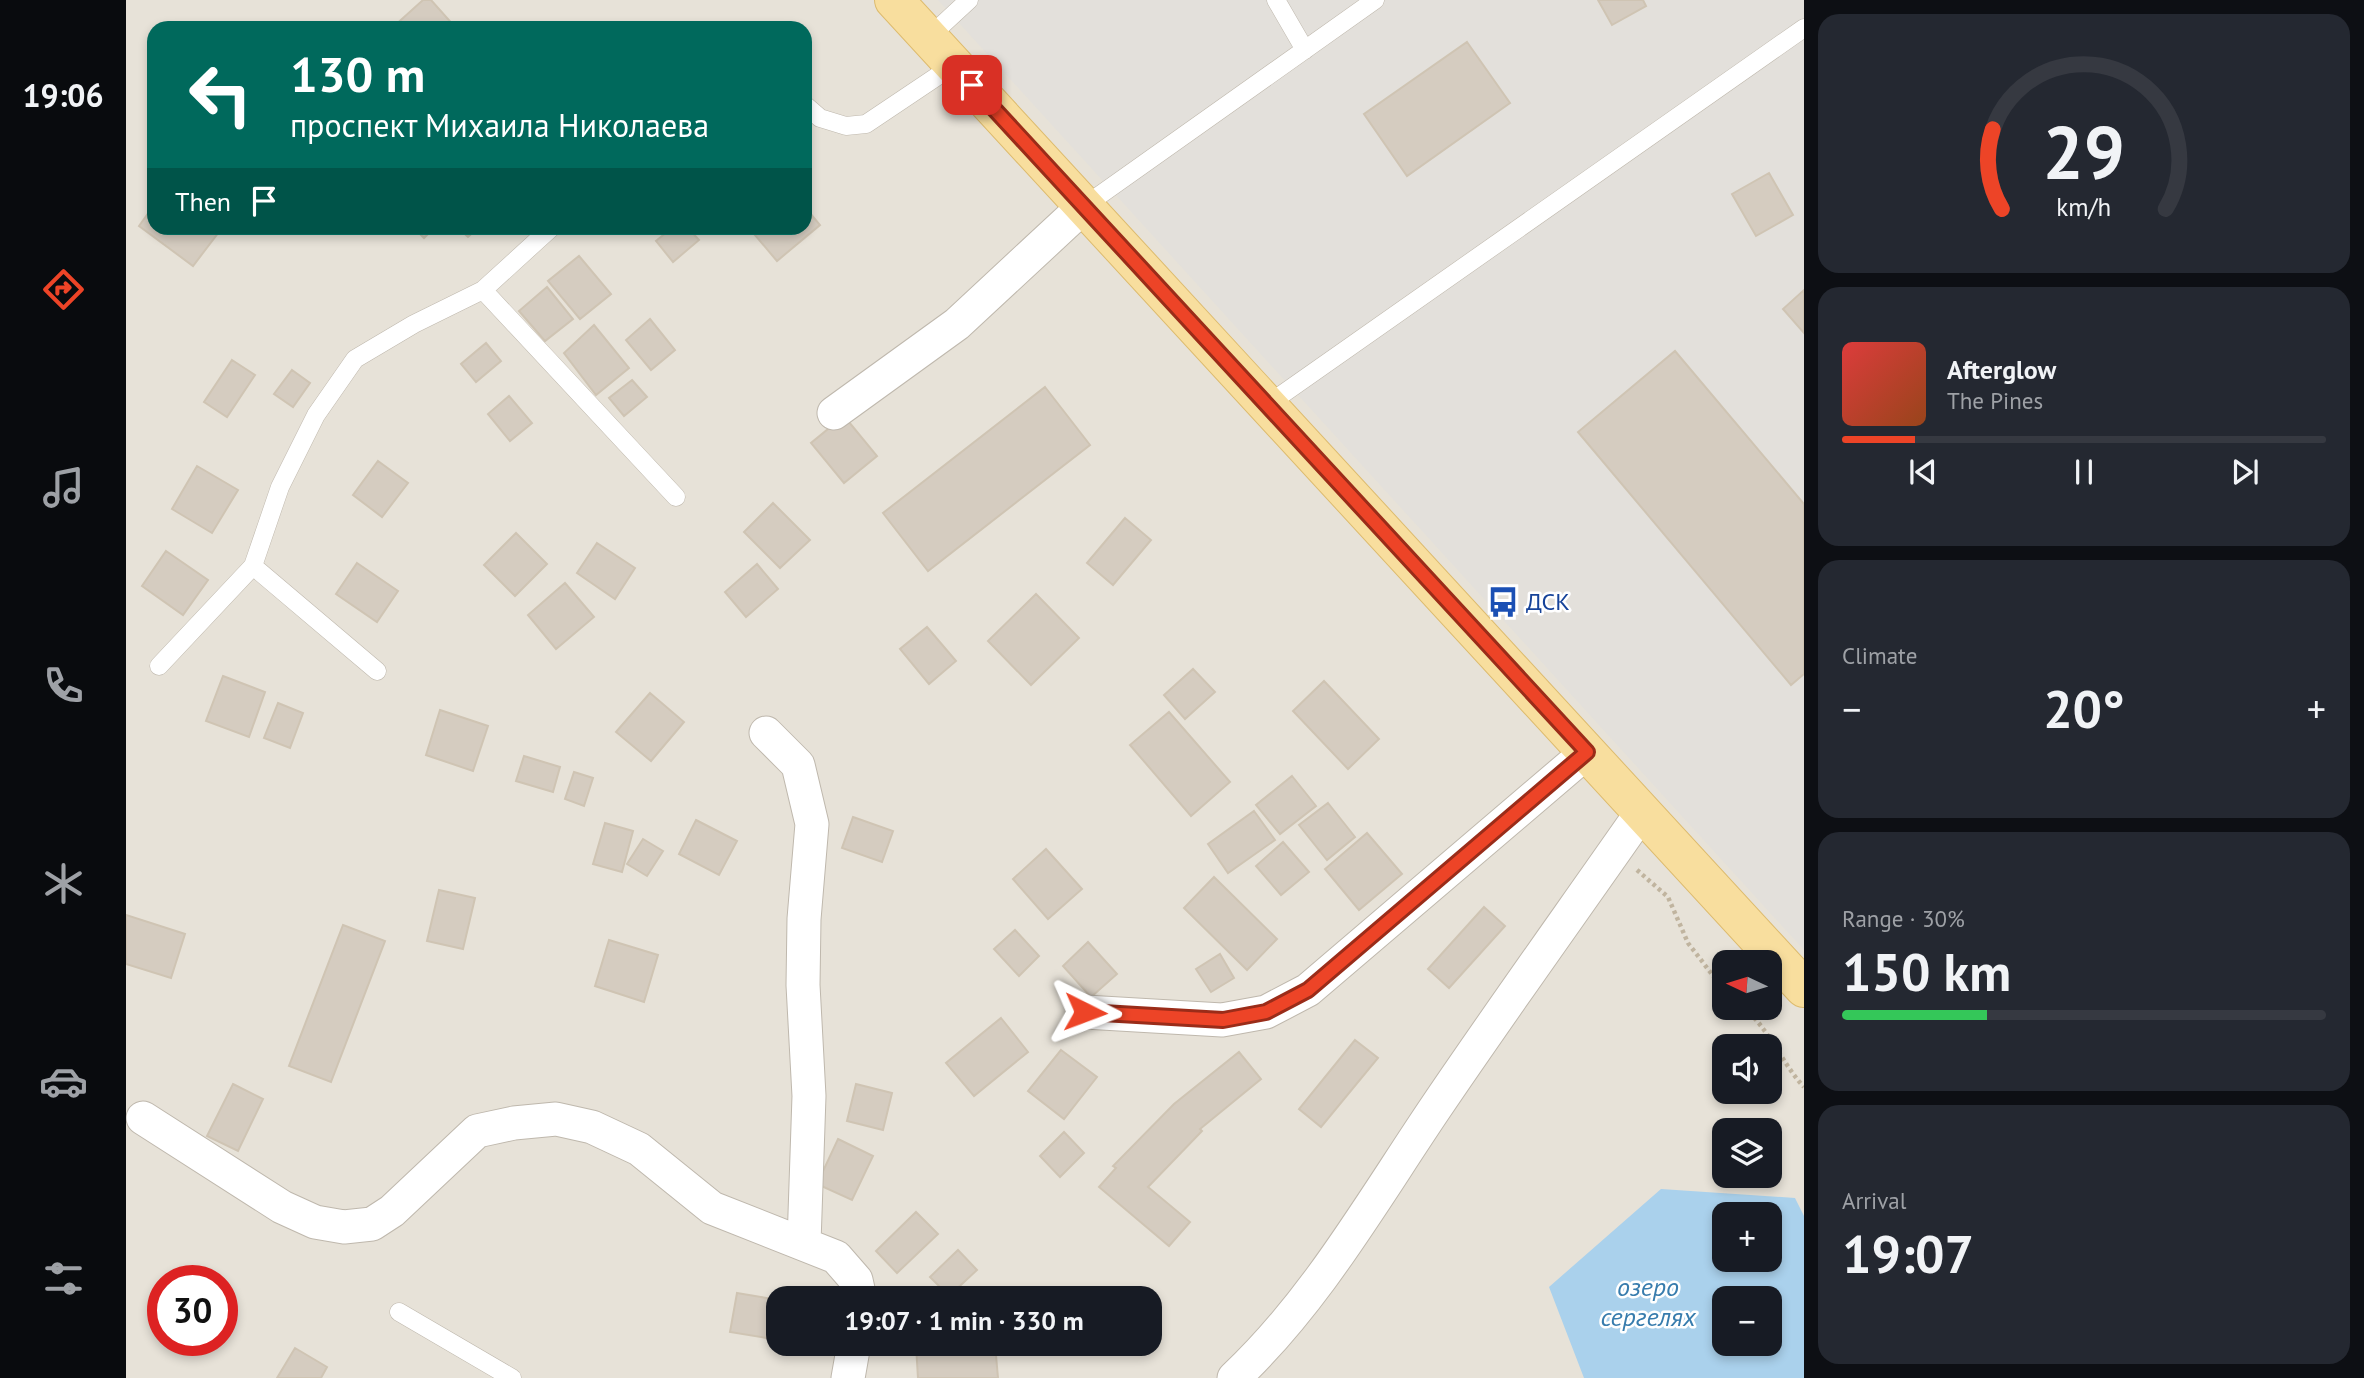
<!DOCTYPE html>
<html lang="en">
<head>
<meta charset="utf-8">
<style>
  body { margin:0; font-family:"PT Sans",sans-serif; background:#242831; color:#f1f3f6; height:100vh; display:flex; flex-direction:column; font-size:26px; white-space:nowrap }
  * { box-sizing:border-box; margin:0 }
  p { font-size:23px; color:#9ea1a6 }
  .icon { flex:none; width:38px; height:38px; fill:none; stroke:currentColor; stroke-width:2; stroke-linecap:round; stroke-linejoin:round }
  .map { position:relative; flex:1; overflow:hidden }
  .details { display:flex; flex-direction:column; gap:14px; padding:14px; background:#0d0f14; width:560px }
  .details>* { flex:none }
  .banner { position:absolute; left:21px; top:21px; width:665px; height:214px; border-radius:21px; box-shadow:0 4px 10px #0003; background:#00695c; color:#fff; overflow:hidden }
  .needle { width:46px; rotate:274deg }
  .buttons { position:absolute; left:1586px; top:950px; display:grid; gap:14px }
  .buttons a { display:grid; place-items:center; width:70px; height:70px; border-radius:14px; background:#171b24; box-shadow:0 4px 10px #0003; font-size:35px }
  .speed { position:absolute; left:21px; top:1265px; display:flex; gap:14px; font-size:35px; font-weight:700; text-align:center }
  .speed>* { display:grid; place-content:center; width:91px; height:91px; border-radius:50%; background:#171b24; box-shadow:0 4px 10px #0003; line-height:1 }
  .speed .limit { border:10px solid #d22; background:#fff; color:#111 }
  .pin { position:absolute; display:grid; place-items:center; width:60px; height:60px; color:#fff; margin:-30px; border-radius:14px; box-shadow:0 4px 10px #0006 }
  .me { position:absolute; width:77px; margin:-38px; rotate:93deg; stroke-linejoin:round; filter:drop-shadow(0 0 5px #0008) }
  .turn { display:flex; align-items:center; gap:24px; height:147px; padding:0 28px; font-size:32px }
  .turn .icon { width:91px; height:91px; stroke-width:2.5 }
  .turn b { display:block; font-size:49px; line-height:60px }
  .then { display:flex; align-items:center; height:66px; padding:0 28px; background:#0003; gap:14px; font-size:26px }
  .big { font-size:52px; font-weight:800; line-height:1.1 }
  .details .tile { flex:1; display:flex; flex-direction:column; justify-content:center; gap:10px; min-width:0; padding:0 24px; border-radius:21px; background:#242831 }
  .details .dial { align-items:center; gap:0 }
  .dial svg { height:182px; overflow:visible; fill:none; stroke:#363941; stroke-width:7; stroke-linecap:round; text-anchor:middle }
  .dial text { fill:#f1f3f6; stroke:none }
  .song { display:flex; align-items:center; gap:21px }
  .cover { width:84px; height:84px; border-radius:10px; background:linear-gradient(135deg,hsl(0 70% 55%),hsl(20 70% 35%)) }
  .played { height:7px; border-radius:4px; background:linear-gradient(90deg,#ed4427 15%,#363941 15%) }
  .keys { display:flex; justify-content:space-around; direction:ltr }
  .heat { display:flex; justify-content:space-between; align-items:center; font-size:38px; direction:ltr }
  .charge { height:10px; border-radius:5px; background:linear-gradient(90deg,#34c759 30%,#363941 0) }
  .trip { position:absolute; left:640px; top:1286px; width:396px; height:70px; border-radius:21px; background:#171b24; box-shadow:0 4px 10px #0003; font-weight:800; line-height:70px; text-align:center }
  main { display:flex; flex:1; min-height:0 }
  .dock { display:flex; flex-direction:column; width:126px; justify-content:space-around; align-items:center; background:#090b0e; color:#9ea1a6 }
  .dock .icon { width:49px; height:49px }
  .dock .selected { color:#ed4427 }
  .dock b { font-size:32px; color:#f1f3f6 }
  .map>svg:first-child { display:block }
  .residential { fill:#e7e2d8; fill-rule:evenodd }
  .industrial { fill:#e3e0db }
  .water { fill:#aad1ec; fill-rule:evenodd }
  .building { fill:#d5ccc0; stroke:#cfc4b3; stroke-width:2 }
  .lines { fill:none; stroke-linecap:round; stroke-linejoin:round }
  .service-casing { stroke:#bfb8ad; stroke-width:19 }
  .minor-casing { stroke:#bfb8ad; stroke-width:35 }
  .primary-casing { stroke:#ddbb6e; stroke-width:40 }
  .path { stroke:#c0b49f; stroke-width:4.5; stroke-dasharray:3.5 3.5; stroke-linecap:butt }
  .service { stroke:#fff; stroke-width:18 }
  .minor { stroke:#fff; stroke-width:33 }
  .primary { stroke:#f8de9e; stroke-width:38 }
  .route-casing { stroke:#9a2c19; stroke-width:18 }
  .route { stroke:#ed4427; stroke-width:12 }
  .labels { text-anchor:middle; stroke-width:5; stroke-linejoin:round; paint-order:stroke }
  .transit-label { font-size:24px; fill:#164399; stroke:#fff; text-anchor:start }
  .water-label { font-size:26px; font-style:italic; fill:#377cad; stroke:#fff }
</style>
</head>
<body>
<main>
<nav class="dock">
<b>19:06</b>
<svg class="icon selected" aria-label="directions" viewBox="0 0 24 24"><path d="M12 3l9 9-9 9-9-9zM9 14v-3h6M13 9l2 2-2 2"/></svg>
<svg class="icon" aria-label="music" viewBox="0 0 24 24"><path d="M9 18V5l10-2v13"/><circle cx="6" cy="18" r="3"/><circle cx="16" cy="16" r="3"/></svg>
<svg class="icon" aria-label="phone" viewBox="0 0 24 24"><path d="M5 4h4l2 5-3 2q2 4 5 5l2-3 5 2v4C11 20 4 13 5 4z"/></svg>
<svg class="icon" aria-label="climate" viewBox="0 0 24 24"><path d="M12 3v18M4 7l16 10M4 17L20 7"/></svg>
<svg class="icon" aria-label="car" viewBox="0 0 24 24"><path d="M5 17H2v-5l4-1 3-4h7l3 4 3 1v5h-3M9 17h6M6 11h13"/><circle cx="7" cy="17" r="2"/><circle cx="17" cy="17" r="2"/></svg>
<svg class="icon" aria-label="filters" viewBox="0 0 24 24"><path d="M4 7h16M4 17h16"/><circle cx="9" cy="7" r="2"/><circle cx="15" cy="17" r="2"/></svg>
</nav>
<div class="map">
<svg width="1678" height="1378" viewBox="0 0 1678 1378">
  <rect width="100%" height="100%" fill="#f4f1ea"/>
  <path class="residential" d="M0,0H1678V1378H0ZM28,28H679V228H28ZM1598,962H1643V1008H1598ZM1598,1046H1643V1092H1598ZM1598,1130H1643V1176H1598ZM1598,1214H1643V1260H1598ZM37,1281H96V1340H37ZM653,1298H1024V1344H653ZM1598,1298H1643V1344H1598Z"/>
  <path class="industrial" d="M812,0H1678V950Z"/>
  <path class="water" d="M1535,1189L1669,1198L1678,1216V1378H1458L1423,1287ZM1598,1214H1643V1260H1598ZM1643,1298V1344H1598V1298Z"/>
  <path class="building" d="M297,0H305L330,28H266Z
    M1472,0H1517L1520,6L1486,25Z
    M1341,42L1384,103L1281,176L1238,114Z
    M1643,173L1667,215L1630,236L1606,194Z
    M28,205V228H96L67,266L13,226Z
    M679,207L694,225L651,261L623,228H679Z
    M288,228H308L298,238Z
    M332,228H352L342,237Z
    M546,228H562L573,240L547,262L530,241Z
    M453,256L485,294L454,319L422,281Z
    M421,287L447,319L419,341L393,311Z
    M1678,290V333L1657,309Z
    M524,319L549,350L525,370L500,340Z
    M468,325L503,368L470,395L438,353Z
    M360,343L375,361L350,382L335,364Z
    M1549,351L1678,504V674L1665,685L1452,432Z
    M106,360L129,375L101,417L78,402Z
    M166,370L184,383L167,407L148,394Z
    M506,380L521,397L498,416L483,398Z
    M919,387L964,445L802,571L757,513Z
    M383,396L406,423L384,441L362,414Z
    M718,416L751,456L718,483L685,443Z
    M252,461L282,483L256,517L227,495Z
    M71,466L112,490L86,533L46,509Z
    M647,503L684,540L654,568L618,532Z
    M999,518L1025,540L987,585L961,563Z
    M390,533L421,564L389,596L358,565Z
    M471,543L509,568L489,599L451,573Z
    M40,551L82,580L57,615L16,586Z
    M231,563L272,591L251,622L210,594Z
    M631,564L652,589L620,617L599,592Z
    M439,583L468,617L430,649L402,615Z
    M910,594L953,638L905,685L862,641Z
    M801,627L830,661L803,684L774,649Z
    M1067,669L1089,692L1059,719L1038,695Z
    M97,676L139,692L123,737L80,721Z
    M1198,681L1253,739L1222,769L1167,711Z
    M524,693L558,722L525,761L490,732Z
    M152,703L177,713L164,748L138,738Z
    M314,710L362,726L347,771L300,755Z
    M1043,712L1104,782L1065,816L1004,745Z
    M398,756L434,767L427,792L390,781Z
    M448,772L467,778L458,806L439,799Z
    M1166,776L1190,806L1154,834L1130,805Z
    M1202,803L1229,837L1201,860L1173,825Z
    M1128,811L1149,840L1102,873L1082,844Z
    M727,817L767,831L756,862L716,848Z
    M570,820L611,841L593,875L553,854Z
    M479,823L507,831L496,872L467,864Z
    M1241,833L1276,874L1233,910L1199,869Z
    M517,839L537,851L521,876L501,864Z
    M1157,842L1183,872L1155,895L1130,866Z
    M920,849L956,889L922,919L887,879Z
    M1088,877L1151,939L1121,970L1058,908Z
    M313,890L349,898L337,949L301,941Z
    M1358,907L1379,926L1323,988L1302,969Z
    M0,915L59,934L45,978L0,964Z
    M217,925L259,941L205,1082L163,1066Z
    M889,930L913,956L893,976L868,949Z
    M483,940L532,955L518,1002L469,986Z
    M962,942L991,974L965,997L937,966Z
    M1094,954L1108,978L1085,992L1070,969Z
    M875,1018L902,1052L848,1096L820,1063Z
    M1229,1040L1252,1058L1195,1127L1173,1109Z
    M935,1050L971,1077L938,1119L902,1091Z
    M1113,1052L1135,1079L1074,1129L1076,1131L1022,1187L1064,1222L1043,1246L973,1187L990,1168L987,1166L1048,1104Z
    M107,1084L137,1099L112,1151L81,1136Z
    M730,1084L766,1093L757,1130L721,1121Z
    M938,1132L958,1153L934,1177L914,1156Z
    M712,1139L747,1156L726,1200L691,1184Z
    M790,1212L812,1234L771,1273L750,1251Z
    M832,1250L851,1270L823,1296L804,1277Z
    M611,1293L647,1299L641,1338L604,1332Z
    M869,1344L872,1378H792L790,1345Z
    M169,1348L201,1367L195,1378H151Z"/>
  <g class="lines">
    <defs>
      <path id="service" d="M1150,0L1179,50
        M803,37L843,0
        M679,105L694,118L720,126L740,124L828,65
        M957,207L1249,0
        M357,290L550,497
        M1141,405L1678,28
        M127,566L251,671
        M33,666L127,566L154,487L190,415L229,359L288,324L357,290L425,228
        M273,1312L386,1378"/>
      <path id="minor" d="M708,413L831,324L957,207
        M640,733L672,765L686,824L678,919L677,985L683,1096L678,1243
        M959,1012L1096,1020L1140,1012L1182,990L1461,752
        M17,1118L156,1207L189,1222L218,1227L246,1224L266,1211L351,1131L388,1123L430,1119L466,1127L513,1149L586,1208L710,1257L730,1280L734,1298
        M722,1378L728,1344
        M1108,1378C1190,1301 1247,1200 1310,1107C1377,1008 1447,911 1516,812"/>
      <path id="primary" d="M768,0L1678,988"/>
    </defs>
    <use href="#service" class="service-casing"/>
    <use href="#minor" class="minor-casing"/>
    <use href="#primary" class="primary-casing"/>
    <path class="path" d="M1511,870L1542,897L1562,943L1598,990
      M1618,1008C1644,1030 1655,1062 1678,1087"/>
    <use href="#service" class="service"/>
    <use href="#minor" class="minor"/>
    <use href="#primary" class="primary"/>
  </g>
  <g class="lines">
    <defs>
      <path id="route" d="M846,85L1461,752L1182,990L1140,1012L1097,1020L959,1012"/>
    </defs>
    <use href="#route" class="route-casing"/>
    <use href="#route" class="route"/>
  </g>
  <defs>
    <symbol id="bus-bare" viewBox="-9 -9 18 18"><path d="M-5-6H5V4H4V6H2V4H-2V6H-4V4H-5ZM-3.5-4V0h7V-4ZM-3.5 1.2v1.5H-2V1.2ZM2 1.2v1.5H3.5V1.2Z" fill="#1a4fb4" stroke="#fff" stroke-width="2.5" paint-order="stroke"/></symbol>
  </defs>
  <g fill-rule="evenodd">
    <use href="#bus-bare" x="1355" y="580" width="44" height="44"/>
  </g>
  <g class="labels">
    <g class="transit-label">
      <text x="1400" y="610">ДСК</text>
    </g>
    <g class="water-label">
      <text x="1522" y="1296">озеро<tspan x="1522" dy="30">сергелях</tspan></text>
    </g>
  </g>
</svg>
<div class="buttons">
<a><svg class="needle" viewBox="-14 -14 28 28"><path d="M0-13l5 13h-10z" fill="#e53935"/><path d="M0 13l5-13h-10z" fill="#9ea1a6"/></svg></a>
<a><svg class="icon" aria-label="sound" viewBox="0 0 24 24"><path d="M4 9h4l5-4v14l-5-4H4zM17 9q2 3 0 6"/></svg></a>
<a><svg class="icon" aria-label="layers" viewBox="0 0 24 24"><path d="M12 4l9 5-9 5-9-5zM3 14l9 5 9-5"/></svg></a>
<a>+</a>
<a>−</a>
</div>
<div class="speed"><div class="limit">30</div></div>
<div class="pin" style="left:846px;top:85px;background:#d93025"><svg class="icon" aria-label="arrive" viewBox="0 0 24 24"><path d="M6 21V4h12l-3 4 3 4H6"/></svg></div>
<svg class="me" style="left:959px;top:1012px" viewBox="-20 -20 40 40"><path d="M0-17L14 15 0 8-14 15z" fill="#ed4427" stroke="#fff" stroke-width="4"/></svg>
<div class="trip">19:07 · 1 min · 330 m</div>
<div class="banner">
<div class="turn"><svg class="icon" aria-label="left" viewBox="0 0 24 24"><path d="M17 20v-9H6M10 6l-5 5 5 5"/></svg><div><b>130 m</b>проспект Михаила Николаева</div></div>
<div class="then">Then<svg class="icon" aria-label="arrive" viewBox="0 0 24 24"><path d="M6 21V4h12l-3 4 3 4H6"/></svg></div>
</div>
</div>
<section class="details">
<div class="tile dial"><svg viewBox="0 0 100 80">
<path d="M14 69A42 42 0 1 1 86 69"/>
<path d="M14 69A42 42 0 0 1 10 34" stroke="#ed4427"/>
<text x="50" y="56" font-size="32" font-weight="700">29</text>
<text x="50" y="72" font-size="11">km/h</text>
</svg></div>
<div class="tile">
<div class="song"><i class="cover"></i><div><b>Afterglow</b><p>The Pines</p></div></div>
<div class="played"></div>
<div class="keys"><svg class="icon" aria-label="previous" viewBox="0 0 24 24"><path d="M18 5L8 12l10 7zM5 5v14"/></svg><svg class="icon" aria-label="pause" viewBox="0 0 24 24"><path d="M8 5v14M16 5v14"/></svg><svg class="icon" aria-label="next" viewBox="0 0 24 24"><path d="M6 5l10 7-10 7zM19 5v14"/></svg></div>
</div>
<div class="tile"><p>Climate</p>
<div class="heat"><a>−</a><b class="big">20°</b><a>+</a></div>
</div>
<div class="tile"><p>Range · 30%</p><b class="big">150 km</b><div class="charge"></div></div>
<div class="tile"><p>Arrival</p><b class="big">19:07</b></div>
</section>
</main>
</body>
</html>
